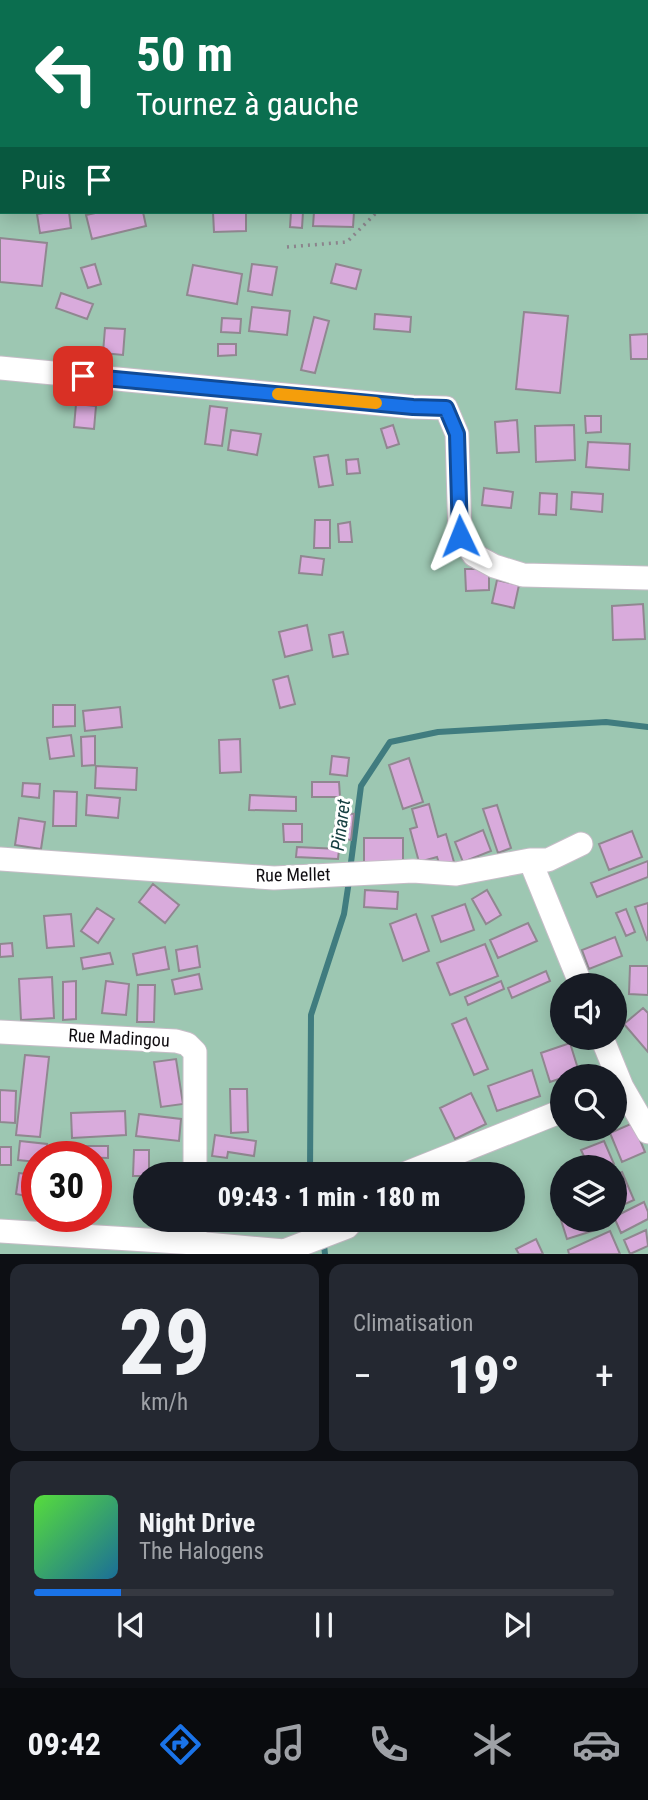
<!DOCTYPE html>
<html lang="fr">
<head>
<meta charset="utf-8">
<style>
  body { margin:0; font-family:"Roboto Condensed",sans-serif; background:#242831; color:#f1f3f6; height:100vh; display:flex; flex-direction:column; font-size:26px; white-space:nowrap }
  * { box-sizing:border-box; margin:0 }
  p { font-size:23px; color:#9ea1a6 }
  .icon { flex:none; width:38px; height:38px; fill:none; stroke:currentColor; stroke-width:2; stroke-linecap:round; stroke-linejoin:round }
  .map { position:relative; height:1254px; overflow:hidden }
  .details { display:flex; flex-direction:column; gap:10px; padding:10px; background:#0d0f14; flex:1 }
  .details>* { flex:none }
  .hud { position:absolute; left:0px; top:0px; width:649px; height:214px; box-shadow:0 4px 18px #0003; background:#0b6e4f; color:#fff; overflow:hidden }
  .controls { position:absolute; left:550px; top:973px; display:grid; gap:14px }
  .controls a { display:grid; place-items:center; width:77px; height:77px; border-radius:50%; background:#171b24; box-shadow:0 4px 18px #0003; font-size:35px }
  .speed { position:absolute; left:21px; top:1141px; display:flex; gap:14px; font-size:35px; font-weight:700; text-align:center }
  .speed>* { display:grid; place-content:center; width:91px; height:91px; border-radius:50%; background:#171b24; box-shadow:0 4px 18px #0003; line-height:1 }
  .speed .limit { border:10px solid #d22; background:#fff; color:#111 }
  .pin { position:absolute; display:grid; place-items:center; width:60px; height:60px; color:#fff; margin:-30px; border-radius:14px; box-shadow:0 4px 10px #0006 }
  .me { position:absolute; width:77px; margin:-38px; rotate:358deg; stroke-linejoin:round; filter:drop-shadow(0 0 5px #0008) }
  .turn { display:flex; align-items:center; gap:24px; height:147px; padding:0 21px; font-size:32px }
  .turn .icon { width:91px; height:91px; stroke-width:2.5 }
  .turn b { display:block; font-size:49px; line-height:60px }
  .then { display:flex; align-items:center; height:66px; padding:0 21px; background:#0003; gap:14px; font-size:26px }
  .big { font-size:52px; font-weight:800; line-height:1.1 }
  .details .widget { flex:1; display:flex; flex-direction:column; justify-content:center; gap:10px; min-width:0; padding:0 24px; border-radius:14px; background:#242831 }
  .details .dial { align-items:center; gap:0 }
  .dial b { font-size:91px; line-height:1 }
  .song { display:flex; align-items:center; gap:21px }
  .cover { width:84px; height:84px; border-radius:10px; background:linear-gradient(135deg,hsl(110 70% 55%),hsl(200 70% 35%)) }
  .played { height:7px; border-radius:4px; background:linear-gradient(90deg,#1a73e8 15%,#363941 15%) }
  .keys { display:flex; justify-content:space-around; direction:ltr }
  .heat { display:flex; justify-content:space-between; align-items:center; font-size:38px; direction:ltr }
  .details .tiles { flex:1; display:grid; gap:10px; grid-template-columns:1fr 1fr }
  .widget:last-child { grid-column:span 2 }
  .trip { position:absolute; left:133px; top:1162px; width:392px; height:70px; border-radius:35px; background:#171b24; box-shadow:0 4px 18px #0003; font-weight:800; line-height:70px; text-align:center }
  .tabs { display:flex; height:112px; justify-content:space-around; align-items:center; background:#090b0e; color:#9ea1a6 }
  .tabs .icon { width:49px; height:49px }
  .tabs .current { color:#1a73e8 }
  .tabs b { font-size:32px; color:#f1f3f6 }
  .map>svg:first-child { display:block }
  .green { fill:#9dc7b2; fill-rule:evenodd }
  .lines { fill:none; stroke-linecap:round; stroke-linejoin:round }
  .stream { stroke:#407c7f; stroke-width:6 }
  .building { fill:#d9abdc; stroke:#908790; stroke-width:2 }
  .minor-casing { stroke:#c6bdc7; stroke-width:25 }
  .secondary-casing { stroke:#c6bdc7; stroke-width:34 }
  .path { stroke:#8b848c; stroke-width:3.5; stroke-dasharray:2 5; stroke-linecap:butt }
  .minor { stroke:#fff; stroke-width:23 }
  .secondary { stroke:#fddfd8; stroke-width:32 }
  .route-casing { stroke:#114b97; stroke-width:18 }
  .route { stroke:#1a73e8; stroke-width:12 }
  .slow { stroke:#f59e0b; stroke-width:12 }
  .labels { text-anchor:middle; stroke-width:6; stroke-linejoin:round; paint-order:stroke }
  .street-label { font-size:18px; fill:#100d11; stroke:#fff }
  .water-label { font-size:19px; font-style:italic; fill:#174042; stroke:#fff }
</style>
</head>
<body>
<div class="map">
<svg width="648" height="1254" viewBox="0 0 648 1254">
  <rect width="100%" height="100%" fill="#f4eaf4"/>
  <path class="green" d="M0,0H648V1254H0ZM2,2H648V212H2ZM562,985H614V1038H562ZM562,1076H614V1129H562ZM37,1157H96V1216H37ZM562,1167H614V1220H562ZM145,1174H513V1220H145Z"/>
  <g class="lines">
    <path class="stream" d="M350,870L361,786L390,742L438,732L606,722L648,727
      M310,1174L311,1015L344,914L349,881
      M315,1220L323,1236L325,1254"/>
  </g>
  <path class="building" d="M49,212H69L71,228L40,233L37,214Z
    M100,212H143L146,226L92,239L86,215Z
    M213,212H246V231L214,232Z
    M291,212H303L302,228L290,227Z
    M314,212H354L353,227L313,226Z
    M0,238L47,243L42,286L0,282Z
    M95,264L101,284L88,288L81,268Z
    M252,264L277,267L272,295L248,291Z
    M336,264L361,270L356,289L331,283Z
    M193,265L242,274L237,304L187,295Z
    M61,293L93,304L87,319L56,308Z
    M252,307L290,311L287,335L249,331Z
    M524,312L568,316L560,393L516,389Z
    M375,314L411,317L410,332L374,329Z
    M314,317L329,321L315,373L301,370Z
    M222,318L241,319L240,333L221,332Z
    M105,328L125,329L123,355L103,353Z
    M648,334V359H631L630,335Z
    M218,344H236V355L218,356Z
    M76,404L96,406L94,429L74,427Z
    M210,406L227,408L222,446L205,444Z
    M585,416H601V432L586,433Z
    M517,420L519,452L497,453L495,422Z
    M393,425L399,444L387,448L381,429Z
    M574,425L575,460L536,462L535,426Z
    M231,430L261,434L257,455L228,450Z
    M588,442L630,444L629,470L586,467Z
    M328,455L333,485L319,487L314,457Z
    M358,459L360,473L347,474L346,460Z
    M484,488L513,492L511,508L482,505Z
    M572,492L603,494L602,512L571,509Z
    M540,493L557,494L556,515L539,514Z
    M315,520H330V548H314Z
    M350,522L352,542H339L338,524Z
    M301,556L324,559L322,575L299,573Z
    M465,569H489V590L466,591Z
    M497,580L519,585L514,608L492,603Z
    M643,604L645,639L613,640L612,606Z
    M307,625L312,650L285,657L279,632Z
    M343,632L348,654L333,657L329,635Z
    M288,676L295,704L280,708L273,680Z
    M53,705H75V726L53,727Z
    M120,707L122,727L85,731L83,711Z
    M71,735L74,756L50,759L47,738Z
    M95,736V765L82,766L81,737Z
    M240,739L241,772L220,773L219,740Z
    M332,756L349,758L347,776L330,774Z
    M409,758L423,802L403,809L389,765Z
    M96,766L137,768L136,790L95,788Z
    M312,782H339L340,797H312Z
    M23,783L40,784L39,798L22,796Z
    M54,791L77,792L76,826H53Z
    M87,795L120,798L118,818L86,815Z
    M250,795L296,797V811L249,810Z
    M429,804L438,837L446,834L454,862L440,866L437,857L419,862L410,829L417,827L412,809Z
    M497,805L511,848L498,853L483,809Z
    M337,812L354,814L351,840L334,838Z
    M19,818L45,822L41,849L15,845Z
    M283,824H302V842H284Z
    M483,830L491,851L463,862L455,842Z
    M632,831L642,857L609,870L599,844Z
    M364,838H403V864H364Z
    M297,847L339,849L338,859L296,857Z
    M648,861V877L597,897L591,883Z
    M153,884L179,905L165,923L139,902Z
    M365,890L398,892L397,909L364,907Z
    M487,890L501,915L486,924L472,899Z
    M648,903V939L647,940L635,907Z
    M465,904L474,930L441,942L432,916Z
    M97,908L114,919L98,943L81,931Z
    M626,909L635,932L626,936L616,913Z
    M71,914L74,946L47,948L44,916Z
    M416,914L429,951L403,961L390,924Z
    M528,923L537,941L498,958L490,940Z
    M615,937L622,956L589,969L582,950Z
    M12,943L13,956L0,957V944Z
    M485,944L498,976L450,995L437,963Z
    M197,946L200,967L179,971L176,950Z
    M165,947L169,969L137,975L133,954Z
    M110,953L113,964L83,969L81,958Z
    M630,966H648V995L629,994Z
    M546,971L550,981L512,998L508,988Z
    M199,974L202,989L175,994L172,980Z
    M52,977L54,1018L21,1020L19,979Z
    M76,981V1019L63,1020V982Z
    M106,981L129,984L126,1015L102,1013Z
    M501,981L504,989L468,1005L465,997Z
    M138,985H155L154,1022H137Z
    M643,1008L648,1013V1052L624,1024Z
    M466,1018L488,1069L474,1075L452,1024Z
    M570,1043L579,1072L562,1076V1078L550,1082L541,1053Z
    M25,1055L49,1057L40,1137L16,1135Z
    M176,1059L183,1104L161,1107L154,1062Z
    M532,1070L540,1096L497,1111L488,1086Z
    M230,1089H247L248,1132L231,1133Z
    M0,1090L16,1091L15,1123L0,1122Z
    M471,1093L486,1124L455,1139L440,1108Z
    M125,1111L126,1135L72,1138L71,1113Z
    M139,1114L181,1119L179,1141L136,1136Z
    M633,1123L645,1152L622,1162L610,1133Z
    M215,1135L256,1141L254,1156L228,1152L227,1158L212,1156Z
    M20,1141L47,1144L46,1157H37V1162L18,1160Z
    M604,1141L614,1164L608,1167H589L581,1150Z
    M77,1146H108V1158L77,1157Z
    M0,1147H11V1165H0Z
    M134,1150H149V1174H145V1176H133Z
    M224,1165L261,1171L260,1174H223Z
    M622,1172L634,1200L614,1209V1175Z
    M19,1173L34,1175L31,1197L16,1194Z
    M644,1202L648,1212V1219L621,1233L614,1217Z
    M561,1220H606L608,1226L567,1239Z
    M646,1230L648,1246L630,1254L624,1240Z
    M610,1231L620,1254H569L568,1250Z
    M536,1239L543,1254H519L516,1249Z"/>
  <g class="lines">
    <defs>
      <path id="minor" d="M52,2L53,0
        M190,2V0
        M0,368L413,407L446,408L457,434L460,536L474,555L494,566L523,575L648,578
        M0,859L274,878L413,871L456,874L530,860H548L581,844
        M530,860L581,985
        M0,1032L176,1041L187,1044L195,1052V1174
        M602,1038L622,1087L648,1132
        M404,1174L562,1111
        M0,1231L195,1243L284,1251L347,1227L353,1220
        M195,1243V1220"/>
      <path id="secondary" d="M631,2L636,0
        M0,193L2,192"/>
    </defs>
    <use href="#minor" class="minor-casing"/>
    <use href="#secondary" class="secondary-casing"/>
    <path class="path" d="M287,247L347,242L377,212"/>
    <use href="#minor" class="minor"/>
    <use href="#secondary" class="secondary"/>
  </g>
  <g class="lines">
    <defs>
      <path id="route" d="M83,376L413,407L446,408L457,434L460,536"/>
    </defs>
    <use href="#route" class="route-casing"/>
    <use href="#route" class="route"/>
    <path class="slow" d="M278,394L376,403"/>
  </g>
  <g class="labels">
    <g class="street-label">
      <text transform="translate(293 875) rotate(-1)" y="6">Rue Mellet</text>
      <text transform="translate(119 1038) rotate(3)" y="6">Rue Madingou</text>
    </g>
    <g class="water-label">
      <text transform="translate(340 825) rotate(-83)" y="7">Pinaret</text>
    </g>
  </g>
</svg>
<div class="controls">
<a><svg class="icon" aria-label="sound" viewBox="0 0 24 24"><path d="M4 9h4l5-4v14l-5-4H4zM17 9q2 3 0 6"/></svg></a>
<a><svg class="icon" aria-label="search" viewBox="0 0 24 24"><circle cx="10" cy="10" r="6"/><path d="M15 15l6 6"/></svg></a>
<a><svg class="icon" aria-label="layers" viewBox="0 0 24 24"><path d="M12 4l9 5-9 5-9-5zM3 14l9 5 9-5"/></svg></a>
</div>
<div class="speed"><div class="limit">30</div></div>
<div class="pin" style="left:83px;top:376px;background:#d93025"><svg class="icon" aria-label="arrive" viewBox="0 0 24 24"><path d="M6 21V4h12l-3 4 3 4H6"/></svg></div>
<svg class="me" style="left:460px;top:536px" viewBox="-20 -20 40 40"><path d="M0-17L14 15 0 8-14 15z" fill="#1a73e8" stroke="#fff" stroke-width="4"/></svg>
<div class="trip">09:43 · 1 min · 180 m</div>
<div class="hud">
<div class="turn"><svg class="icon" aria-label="left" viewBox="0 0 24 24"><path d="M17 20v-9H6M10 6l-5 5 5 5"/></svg><div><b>50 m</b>Tournez à gauche</div></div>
<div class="then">Puis<svg class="icon" aria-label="arrive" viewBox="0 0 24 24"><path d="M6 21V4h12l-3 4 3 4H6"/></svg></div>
</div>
</div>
<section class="details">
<div class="tiles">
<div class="widget dial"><b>29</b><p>km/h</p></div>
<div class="widget"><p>Climatisation</p>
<div class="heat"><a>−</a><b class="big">19°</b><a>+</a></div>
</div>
<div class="widget">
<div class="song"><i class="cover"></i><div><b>Night Drive</b><p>The Halogens</p></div></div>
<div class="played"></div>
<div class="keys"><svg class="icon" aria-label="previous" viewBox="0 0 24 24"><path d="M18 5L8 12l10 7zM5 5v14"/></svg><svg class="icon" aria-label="pause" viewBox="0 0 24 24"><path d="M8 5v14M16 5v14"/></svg><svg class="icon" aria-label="next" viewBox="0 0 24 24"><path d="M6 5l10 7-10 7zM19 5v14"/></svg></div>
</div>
</div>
</section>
<nav class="tabs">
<b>09:42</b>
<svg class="icon current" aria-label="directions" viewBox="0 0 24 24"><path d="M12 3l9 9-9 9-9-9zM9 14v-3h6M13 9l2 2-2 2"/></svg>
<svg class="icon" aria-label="music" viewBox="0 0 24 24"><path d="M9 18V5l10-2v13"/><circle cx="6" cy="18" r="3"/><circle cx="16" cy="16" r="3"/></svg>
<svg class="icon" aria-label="phone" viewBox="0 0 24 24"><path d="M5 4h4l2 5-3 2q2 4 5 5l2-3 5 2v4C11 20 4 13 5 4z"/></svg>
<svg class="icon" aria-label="climate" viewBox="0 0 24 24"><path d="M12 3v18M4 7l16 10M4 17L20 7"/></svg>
<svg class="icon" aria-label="car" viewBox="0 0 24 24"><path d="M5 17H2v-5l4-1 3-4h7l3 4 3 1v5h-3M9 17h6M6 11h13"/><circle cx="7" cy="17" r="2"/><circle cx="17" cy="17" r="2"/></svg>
</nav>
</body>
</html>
